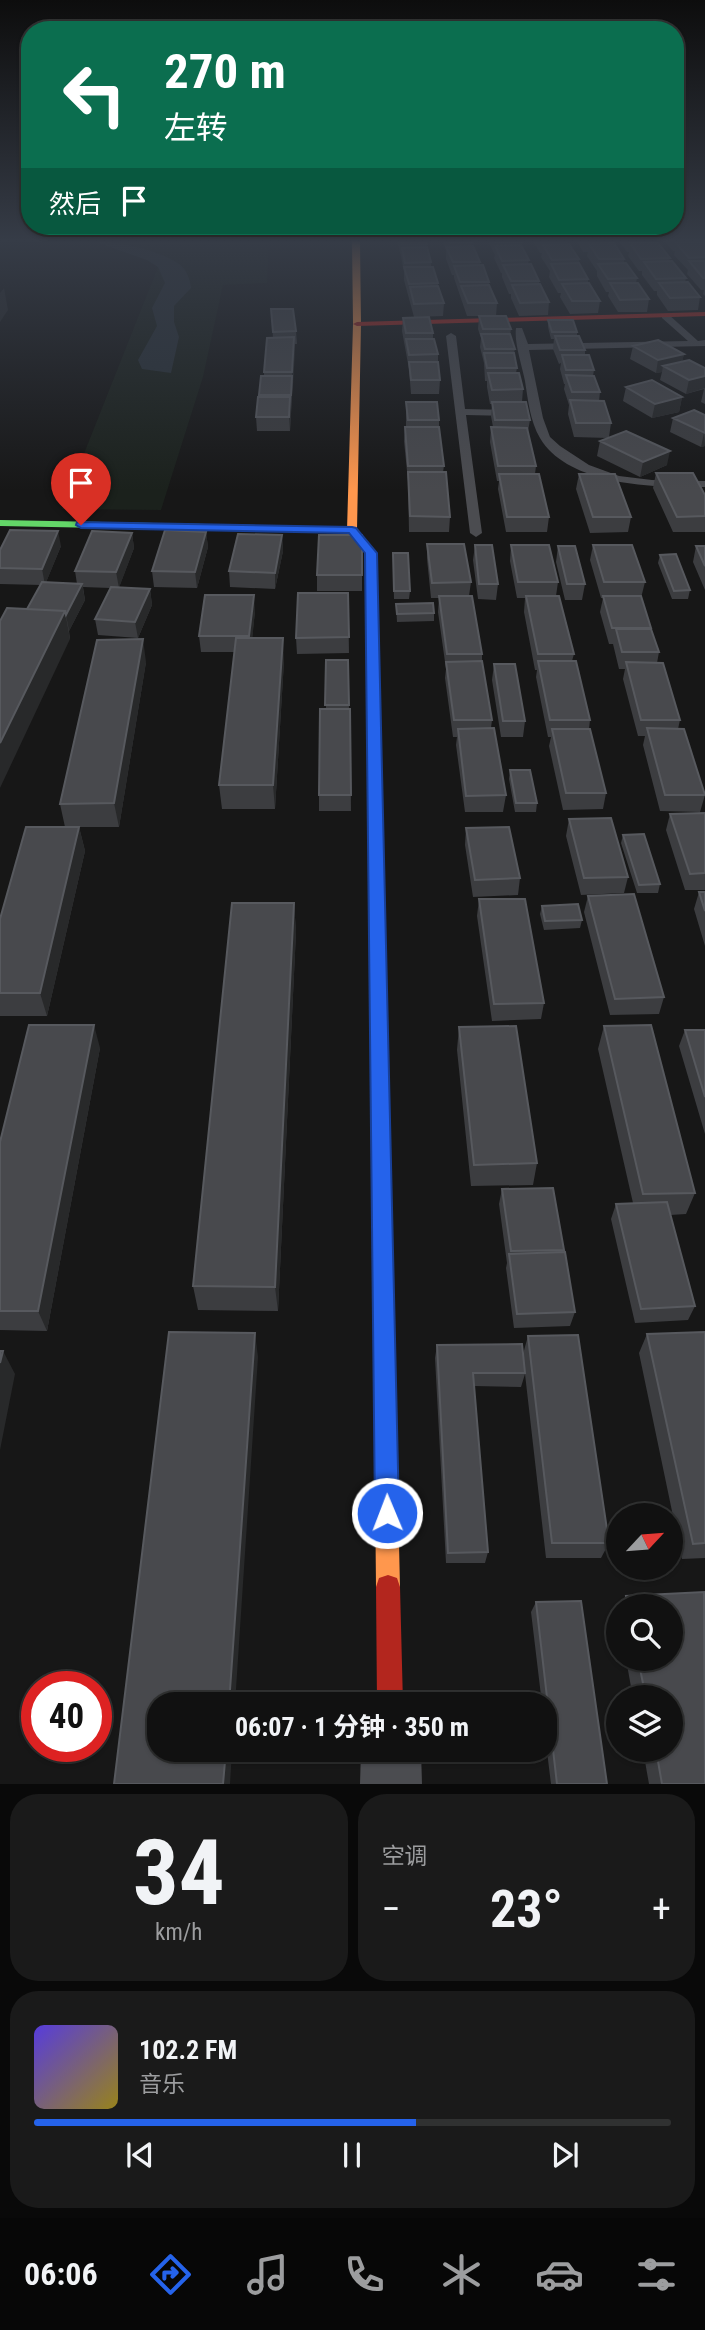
<!DOCTYPE html>
<html lang="zh">
<head>
<meta charset="utf-8">
<style>
  body { margin:0; font-family:"Roboto Condensed","Noto Sans SC",sans-serif; background:#1a1a1a; color:#f1f3f6; height:100vh; display:flex; flex-direction:column; font-size:26px; white-space:nowrap }
  * { box-sizing:border-box; margin:0 }
  p { font-size:23px; color:#9c9d9f }
  .icon { flex:none; width:38px; height:38px; fill:none; stroke:currentColor; stroke-width:2; stroke-linecap:round; stroke-linejoin:round }
  .map { position:relative; height:1784px; overflow:hidden }
  .drawer { display:flex; flex-direction:column; gap:10px; padding:10px; background:#090909; flex:1 }
  .drawer>* { flex:none }
  .banner { position:absolute; left:21px; top:21px; width:663px; height:214px; border-radius:28px; box-shadow:0 2px 5px #0004,0 0 0 2px #303131; background:#0b6e4f; color:#fff; overflow:hidden }
  .needle { width:46px; rotate:64deg }
  .buttons { position:absolute; left:606px; top:1503px; display:grid; gap:14px }
  .buttons a { display:grid; place-items:center; width:77px; height:77px; border-radius:50%; background:#111; box-shadow:0 2px 5px #0004,0 0 0 2px #303131; font-size:35px }
  .speed { position:absolute; left:21px; top:1671px; display:flex; gap:14px; font-size:35px; font-weight:700; text-align:center }
  .speed>* { display:grid; place-content:center; width:91px; height:91px; border-radius:50%; background:#111; box-shadow:0 2px 5px #0004,0 0 0 2px #303131; line-height:1 }
  .speed .limit { border:10px solid #d22; background:#fff; color:#111 }
  .pin { position:absolute; display:grid; place-items:center; width:60px; height:60px; color:#fff; margin:-72px -30px; border-radius:50% 50% 50% 0; rotate:-45deg; box-shadow:0 0 7px #0007 }
  .pin .icon { rotate:45deg }
  .me { position:absolute; width:77px; margin:-38px; rotate:359deg; stroke-linejoin:round; filter:drop-shadow(0 0 5px #0008) }
  .turn { display:flex; align-items:center; gap:24px; height:147px; padding:0 28px; font-size:32px }
  .turn .icon { width:91px; height:91px; stroke-width:2.5 }
  .turn b { display:block; font-size:49px; line-height:60px }
  .then { display:flex; align-items:center; height:66px; padding:0 28px; background:#0003; gap:14px; font-size:26px }
  .big { font-size:52px; font-weight:700; line-height:1.1 }
  .drawer .card { flex:1; display:flex; flex-direction:column; justify-content:center; gap:10px; min-width:0; padding:0 24px; border-radius:28px; background:#1a1a1a }
  .drawer .dial { align-items:center; gap:0 }
  .dial b { font-size:91px; line-height:1 }
  .song { display:flex; align-items:center; gap:21px }
  .cover { width:84px; height:84px; border-radius:10px; background:linear-gradient(135deg,hsl(250 70% 55%),hsl(50 70% 35%)) }
  .played { height:7px; border-radius:4px; background:linear-gradient(90deg,#2563eb 60%,#303131 60%) }
  .keys { display:flex; justify-content:space-around; direction:ltr }
  .heat { display:flex; justify-content:space-between; align-items:center; font-size:38px; direction:ltr }
  .drawer .tiles { flex:1; display:grid; gap:10px; grid-template-columns:1fr 1fr }
  .card:last-child { grid-column:span 2 }
  .trip { position:absolute; left:147px; top:1692px; width:410px; height:70px; border-radius:28px; background:#111; box-shadow:0 2px 5px #0004,0 0 0 2px #303131; font-weight:700; line-height:70px; text-align:center }
  .dock { display:flex; height:112px; justify-content:space-around; align-items:center; background:#070707; color:#9c9d9f }
  .dock .icon { width:49px; height:49px }
  .dock .selected { color:#2563eb }
  .dock b { font-size:32px; color:#f1f3f6 }
  .map>svg:first-child { display:block }
  .green { fill:#1b211c }
  .water { fill:#2a3239 }
  .lines { fill:none; stroke-linecap:round; stroke-linejoin:round }
  .lane { fill:#4b4c50; fill-rule:evenodd }
  .street { fill:#4b4c50; fill-rule:evenodd }
  .fast { fill:#63d668; fill-rule:evenodd }
  .slow { fill:#ff974d; fill-rule:evenodd }
  .jam { fill:#b3261e; fill-rule:evenodd }
  .wall { fill:#3c3d40 }
  .shaded-wall { fill:#28292a }
  .building { fill:#48494d; stroke:#57595e; stroke-width:2 }
  .route { fill:#2563eb; stroke:#184099; stroke-width:2 }
</style>
</head>
<body>
<div class="map">
<svg width="705" height="1784" viewBox="0 0 705 1784">
  <rect width="100%" height="100%" fill="#171717"/>
  <path class="green" d="M93,241H269L267,283L223,285L203,377L161,510L62,509L158,267L147,260Z"/>
  <path class="water" d="M93,241C118,241 159,250 179,264C187,270 190,279 191,288L174,306V322L179,337L171,373L142,369L138,360L157,326L152,308L165,283L158,267L147,260Z"/>
  <g class="lines">
    <path class="lane" d="M662,314H668L698,341L705,340V346L529,350L543,418L550,437L560,446L589,465L619,476L652,480L705,481V487C657,488 568,486 540,438C530,421 528,400 525,381C522,365 514,343 516,328H522L528,344L688,341L662,318Z
      M451,333L456,336L465,409L515,410L520,413L515,416L466,415L482,533L476,537L470,533L446,336Z"/>
    <path class="street" d="M361,1750H421L422,1784H360Z"/>
    <path class="fast" d="M0,520L352,527L357,530L352,533L0,526Z"/>
    <path class="slow" d="M352,241H360L361,324L357,530L377,553L381,759L374,763L367,759L365,553L347,530L353,324Z
      M378,970L384,971L386,976L400,1587L397,1596L388,1599L379,1596L376,1587L370,976L372,971Z"/>
    <path class="jam" d="M705,312V316L357,326L353,324L357,322Z
      M374,755L381,759L386,976L384,981H372L370,976L367,759Z
      M388,1575L397,1578L400,1587L403,1704H377L376,1587L379,1578Z"/>
  </g>
  <path class="wall" d="M397,241H426L431,262V267L438,283V286L444,303L443,316L414,317L404,280V272L401,256Z
    M443,241H472V246L480,262V266L489,282V285L497,303L496,316L511,329L510,335L515,349L514,353L517,368L516,373L523,389L522,402L530,420L528,431L536,466L535,474L549,517L547,532H506L498,489L499,481H497L490,442L491,427H493L491,416L492,404H490L487,387V381H485L484,363L480,347L481,338L478,329L479,316H467L454,278V275H452L446,259V250Z
    M488,241H520L521,245L529,260L528,264L539,281V284L549,302L548,315L519,316L511,298V294H509L502,277V273H501L494,258L495,255Z
    M533,241H567V244L579,259V263L588,279V283L600,301L598,313L570,314L560,297L561,293H558L549,277L550,271L541,257L542,253H540Z
    M577,241H611V243L624,259V263L637,278L636,283L649,299L647,312H618L608,296L609,292H606L597,276V271L587,256L588,252H583Z
    M619,241H656V243L670,258L669,261L686,278L685,282L700,297L698,310L668,311L657,295V291H654L642,275V271H639L628,256L629,252H627Z
    M664,241H702L701,243L705,245V296L703,294L704,290H701L687,274L688,270L674,255L675,251H673Z
    M271,309L296,331L297,344H295L290,431H257L256,417L261,376H264V372L273,338Z
    M403,318L433,333V339L438,354V364L440,380L439,394H411L409,369L402,331Z
    M548,320L577,332V336L585,350V355L594,370L593,376L600,392L599,401L611,423L609,437L667,465L640,477L597,456L600,441L608,438L574,437L568,414L569,405L564,389L565,384H564L560,369L561,363L559,364L553,349L554,339H551L548,327Z
    M633,346L684,354L682,361L705,368V404L701,402L704,389L686,394L660,380L662,372L656,373L630,359Z
    M626,387L682,397L679,412L652,418L623,401Z
    M406,402L439,420V427L444,466L443,472L450,517L449,532H409L408,481L404,441L405,427H406Z
    M705,415V446L701,447L670,432L673,418Z
    M656,473L705,495V532H673L653,488Z
    M579,474L631,517L628,532L590,533L576,489Z
    M206,532L208,547L197,588L154,587L152,571Z
    M132,533L134,548L119,587L150,589L152,605L138,638L98,635L95,619L110,588L83,587L85,600L69,631L70,639L27,609L41,585L0,584V550L61,546L46,582L77,584L75,571Z
    M282,535L283,551L275,589L230,587L229,571Z
    M362,535V591H317V575Z
    M427,544L471,582L469,596L482,654V661L492,720L491,728L506,795L503,812H465L456,745L457,737H453L445,678L446,669L438,612L439,598H431L427,559Z
    M475,545L498,584L496,600L478,599L473,560Z
    M511,545L558,582L556,596L574,654L572,661L590,720L589,729L606,793L603,809L563,810L549,746L551,737H548L536,677L537,670H535L524,612L525,598H517L510,561Z
    M593,545L645,582L641,598L659,652L657,663L680,720L678,729L705,795L700,812L660,811L643,745L645,736H638L623,679L625,669H619L613,644H609L600,612L603,598H601L590,560Z
    M558,546L585,584L582,600H565L556,562Z
    M696,546H705V590L693,562Z
    M660,555L690,590L688,599H672L658,563Z
    M393,561L410,591L409,599H394Z
    M348,593L349,653L297,654L296,638Z
    M396,604L434,613V621L397,622Z
    M255,611L252,638L284,661L275,809H222L219,785L235,652H201L199,636Z
    M326,660H348L349,709H350L351,811H319V795L326,709Z
    M146,662L119,827H79L85,851L47,1016H0V919L65,827L60,804Z
    M494,664L525,721L523,737H501L492,680Z
    M510,770L537,803L536,812H515L509,779Z
    M705,813V890H685L666,830L670,814Z
    M569,819L628,877L624,893L581,895L566,836Z
    M466,828L520,878L518,895L473,897L465,845Z
    M623,835L660,884L658,893H637L621,843Z
    M699,892H705V946L694,909Z
    M588,896L664,997L659,1014L610,1015L584,912Z
    M479,899L544,1003L541,1019L492,1021L477,916Z
    M294,903L296,932L278,1311L198,1310L193,1286Z
    M542,906L582,920L580,928L544,930L540,914Z
    M604,1026L695,1193L686,1214L670,1215L695,1306L688,1320L635,1323L611,1219L616,1204L633,1203L598,1049Z
    M459,1027L537,1163L533,1185L471,1186L457,1050Z
    M685,1030H705V1134L679,1046Z
    M100,1048L47,1331L0,1330V1142Z
    M502,1189L564,1250L563,1252L575,1312L570,1326L514,1328L506,1268L507,1263L499,1204Z
    M705,1332V1558L682,1559L639,1353L647,1334Z
    M528,1336L609,1543L601,1558H546L525,1374L521,1387L474,1386L488,1552L485,1563H446L435,1358L437,1345L523,1354Z
    M704,1592L705,1784H649L643,1750H670V1698H633L626,1659H670V1606H619L626,1596Z
    M536,1602L607,1784H551L544,1727V1704H542L531,1612Z"/>
  <path class="shaded-wall" d="M4,288L8,310L0,322V293Z
    M294,337L295,351L293,386L292,372Z
    M684,354L681,367L663,366L662,372L656,373L658,360Z
    M705,376V388L686,394L689,380Z
    M290,397L291,411L290,431L289,417Z
    M682,397L679,412L652,418L655,404Z
    M704,433L705,446L701,447Z
    M670,451L667,465L640,477L643,462Z
    M58,531L61,546L45,585L42,569Z
    M206,532L208,547L197,588L195,572Z
    M132,533L134,548L119,588L116,572Z
    M282,535L283,551L275,589V573Z
    M82,584L85,600L69,631L66,615Z
    M150,589L152,605L138,638L135,622Z
    M254,595L255,611L251,652L249,636Z
    M65,611L70,639L0,788V743Z
    M283,638L284,661L275,809L273,785Z
    M143,639L146,662L119,827L114,803Z
    M79,827L85,851L47,1016L40,993Z
    M294,903L296,932L278,1311L275,1287Z
    M94,1025L100,1048L47,1331L38,1311Z
    M255,1333L258,1357L235,1704H229Z
    M3,1351L15,1374L0,1450V1363Z
    M226,1750H232L230,1784H223Z"/>
  <path class="building" d="M401,241H426L427,244H402Z
    M448,241H472L473,243H449Z
    M495,241H520L521,242L496,243Z
    M703,242L705,245V257L689,258L676,243Z
    M614,243L624,259H599L589,244Z
    M630,243H658L670,258L641,259Z
    M569,244L579,259L552,260L543,245Z
    M521,245L529,260L502,261L495,246Z
    M473,246L480,262H453L446,247Z
    M427,247L431,262L405,263L402,248Z
    M672,261L686,278L656,279L644,262Z
    M689,261H705V278H703Z
    M579,263L588,279L559,280L551,264Z
    M626,263L637,278L608,279L598,264Z
    M531,264L539,281H511L503,265Z
    M483,265L489,282H460L454,266Z
    M404,267H433L438,283L409,284Z
    M688,282L700,297L670,298L659,283Z
    M589,283L600,301H572L562,284Z
    M610,283H638L649,299L620,300Z
    M540,284L549,302L520,303L512,285Z
    M489,285L497,303H468L461,286Z
    M438,286L444,303L414,304L410,287Z
    M271,309H293L296,331L273,332Z
    M479,316H506L511,329H483Z
    M429,317L433,333H406L403,318Z
    M548,320H573L577,332H552Z
    M481,334H510L515,349H485Z
    M555,336H579L585,350H560Z
    M294,337L292,372H264L267,338Z
    M406,339H434L438,354L409,355Z
    M658,340L684,354L658,360L633,346Z
    M484,353H514L517,368H487Z
    M562,355H589L594,370H566Z
    M689,360L705,368V376L689,380L663,366Z
    M409,362H438L440,380H411Z
    M488,373H519L523,389L492,390Z
    M566,375L594,376L600,392H572Z
    M261,376H292L291,395H259Z
    M652,380L682,397L655,404L626,387Z
    M258,397H290L289,417H256Z
    M570,400L604,401L611,423H576Z
    M406,402H437L439,420H408Z
    M492,402H526L530,420H495Z
    M694,410L705,415V433L673,418Z
    M405,427H439L444,466H408Z
    M491,427L527,428L536,466H498Z
    M626,431L670,451L643,462L600,441Z
    M408,472H446L450,517L410,516Z
    M656,473H693L705,495V516L677,517Z
    M499,474H539L549,517H507Z
    M579,474H615L631,517H593Z
    M10,530L58,531L42,569L0,568V550Z
    M165,530L206,532L195,572L152,571Z
    M92,531L132,533L116,572L75,571Z
    M238,534L282,535L275,573L229,571Z
    M319,535H362V575H317Z
    M427,544H464L471,582L432,583Z
    M475,545H492L498,584H479Z
    M511,545H549L558,582H518Z
    M593,545H632L645,582H604Z
    M558,546H575L585,584H567Z
    M696,546H705V566Z
    M393,553H408L410,591H394Z
    M676,554L690,590L674,591L660,555Z
    M42,582L82,584L66,615L65,611L27,609Z
    M111,587L150,589L135,622L95,619Z
    M298,593H348L349,637L296,638Z
    M205,595H254L249,636H199Z
    M439,596H472L482,654H447Z
    M526,596H559L574,654H538Z
    M603,596H641L651,628H612Z
    M433,603L434,613L397,614L396,604Z
    M7,608L65,611L0,743V621Z
    M616,629H651L659,652H622Z
    M236,638H283L273,785H219Z
    M143,639L114,803L60,804L97,640Z
    M326,660H348L349,705H325Z
    M482,661L492,720H454L446,662Z
    M538,661H576L590,720H550Z
    M626,662L663,663L680,720H641Z
    M494,664H515L525,721H503Z
    M320,709H350L351,795H319Z
    M494,728L506,795L466,796L458,729Z
    M647,728L684,729L705,795H665Z
    M552,729H590L606,793H566Z
    M510,770H530L537,803H516Z
    M705,813V873L690,874L670,814Z
    M611,818L628,877L584,878L569,819Z
    M26,827H79L40,993H0V919Z
    M509,827L520,878L475,880L466,828Z
    M644,834L660,884L639,885L623,835Z
    M699,892H705V911Z
    M634,894L664,997L615,999L588,896Z
    M479,899H525L544,1003L494,1004Z
    M232,903H294L275,1287L193,1286Z
    M578,904L582,920L545,921L542,906Z
    M29,1025H94L38,1311H0V1142Z
    M651,1025L695,1193L643,1194L604,1026Z
    M516,1026L537,1163L474,1165L459,1027Z
    M685,1030H705V1097Z
    M553,1188L564,1250L511,1251L502,1189Z
    M667,1202L695,1306L641,1309L616,1204Z
    M565,1252L575,1312L517,1314L509,1254Z
    M169,1332L255,1333L229,1704H159V1750H226L223,1784H114Z
    M705,1332V1543L693,1544L647,1334Z
    M578,1335L609,1543H552L528,1336Z
    M522,1344L525,1373H473L488,1552L448,1553L437,1345Z
    M0,1351H3L0,1363Z
    M704,1592L705,1784H662L656,1750H670V1698H646L638,1659H670V1606H628L626,1596Z
    M581,1601L607,1784H557L536,1602Z"/>
  <linearGradient id="sky" x2="0" y2="1"><stop stop-color="#0d0d0d"/><stop offset="0.49" stop-color="#363c47"/><stop offset="1" stop-color="#363c47" stop-opacity="0"/></linearGradient>
  <rect width="705" height="491" fill="url(#sky)"/>
  <path class="route" d="M77,522L352,527L356,528L377,553L399,1513L395,1521L387,1525L378,1521L375,1513L365,553L349,533L81,528L76,525Z"/>
</svg>
<div class="buttons">
<a><svg class="needle" viewBox="-14 -14 28 28"><path d="M0-13l5 13h-10z" fill="#e53935"/><path d="M0 13l5-13h-10z" fill="#9c9d9f"/></svg></a>
<a><svg class="icon" aria-label="search" viewBox="0 0 24 24"><circle cx="10" cy="10" r="6"/><path d="M15 15l6 6"/></svg></a>
<a><svg class="icon" aria-label="layers" viewBox="0 0 24 24"><path d="M12 4l9 5-9 5-9-5zM3 14l9 5 9-5"/></svg></a>
</div>
<div class="speed"><div class="limit">40</div></div>
<div class="pin" style="left:81px;top:525px;background:#d93025"><svg class="icon" aria-label="arrive" viewBox="0 0 24 24"><path d="M6 21V4h12l-3 4 3 4H6"/></svg></div>
<svg class="me" style="left:387px;top:1513px" viewBox="-20 -20 40 40"><circle r="17" fill="#2563eb" stroke="#fff" stroke-width="3"/><path d="M0-11L8 9 0 5-8 9z" fill="#fff"/></svg>
<div class="trip">06:07 · 1 分钟 · 350 m</div>
<div class="banner">
<div class="turn"><svg class="icon" aria-label="left" viewBox="0 0 24 24"><path d="M17 20v-9H6M10 6l-5 5 5 5"/></svg><div><b>270 m</b>左转</div></div>
<div class="then">然后<svg class="icon" aria-label="arrive" viewBox="0 0 24 24"><path d="M6 21V4h12l-3 4 3 4H6"/></svg></div>
</div>
</div>
<section class="drawer">
<div class="tiles">
<div class="card dial"><b>34</b><p>km/h</p></div>
<div class="card"><p>空调</p>
<div class="heat"><a>−</a><b class="big">23°</b><a>+</a></div>
</div>
<div class="card">
<div class="song"><i class="cover"></i><div><b>102.2 FM</b><p>音乐</p></div></div>
<div class="played"></div>
<div class="keys"><svg class="icon" aria-label="previous" viewBox="0 0 24 24"><path d="M18 5L8 12l10 7zM5 5v14"/></svg><svg class="icon" aria-label="pause" viewBox="0 0 24 24"><path d="M8 5v14M16 5v14"/></svg><svg class="icon" aria-label="next" viewBox="0 0 24 24"><path d="M6 5l10 7-10 7zM19 5v14"/></svg></div>
</div>
</div>
</section>
<nav class="dock">
<b>06:06</b>
<svg class="icon selected" aria-label="directions" viewBox="0 0 24 24"><path d="M12 3l9 9-9 9-9-9zM9 14v-3h6M13 9l2 2-2 2"/></svg>
<svg class="icon" aria-label="music" viewBox="0 0 24 24"><path d="M9 18V5l10-2v13"/><circle cx="6" cy="18" r="3"/><circle cx="16" cy="16" r="3"/></svg>
<svg class="icon" aria-label="phone" viewBox="0 0 24 24"><path d="M5 4h4l2 5-3 2q2 4 5 5l2-3 5 2v4C11 20 4 13 5 4z"/></svg>
<svg class="icon" aria-label="climate" viewBox="0 0 24 24"><path d="M12 3v18M4 7l16 10M4 17L20 7"/></svg>
<svg class="icon" aria-label="car" viewBox="0 0 24 24"><path d="M5 17H2v-5l4-1 3-4h7l3 4 3 1v5h-3M9 17h6M6 11h13"/><circle cx="7" cy="17" r="2"/><circle cx="17" cy="17" r="2"/></svg>
<svg class="icon" aria-label="filters" viewBox="0 0 24 24"><path d="M4 7h16M4 17h16"/><circle cx="9" cy="7" r="2"/><circle cx="15" cy="17" r="2"/></svg>
</nav>
</body>
</html>
